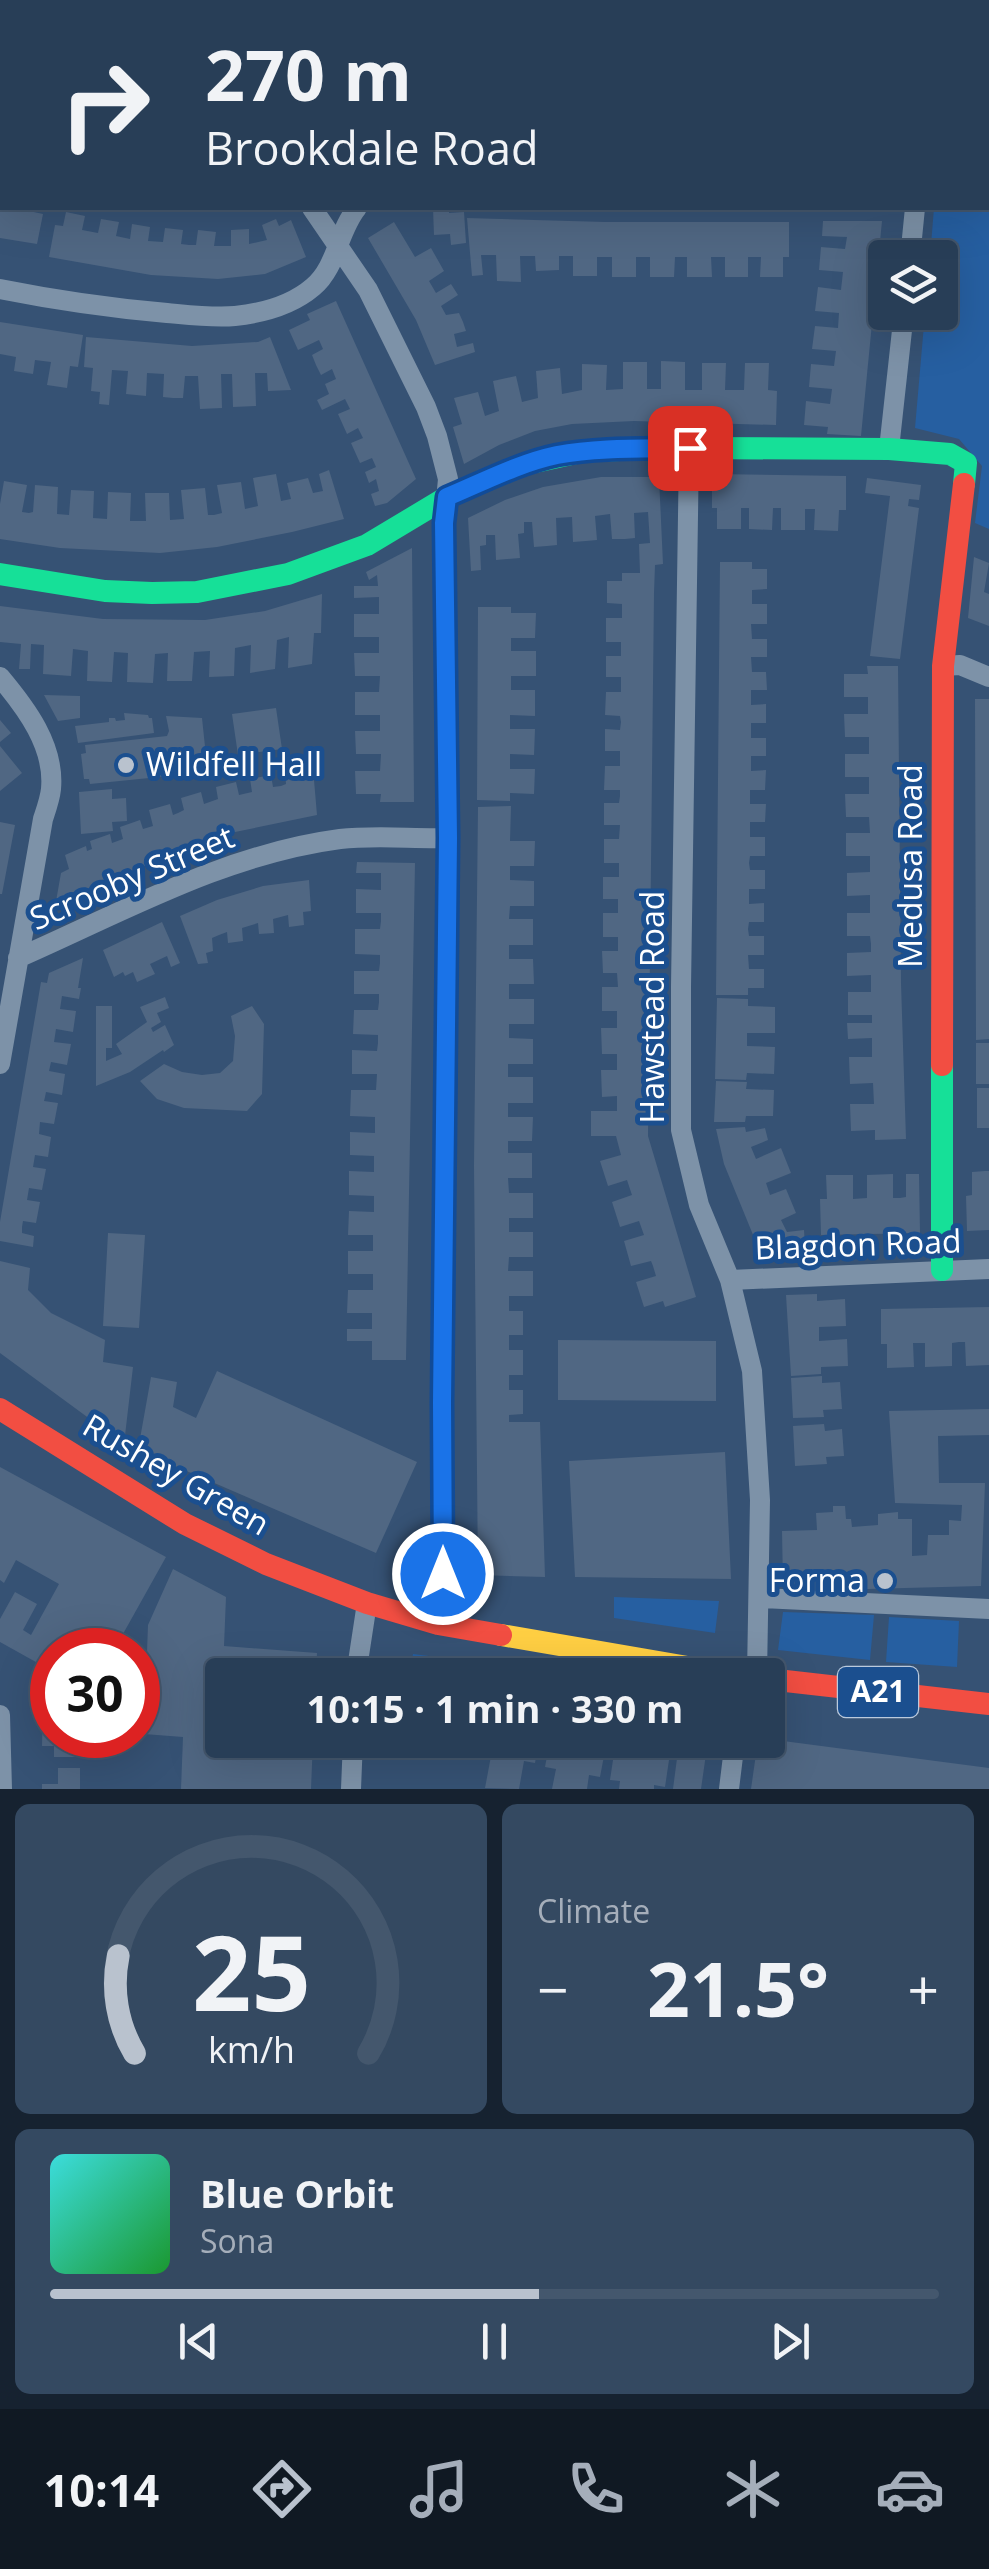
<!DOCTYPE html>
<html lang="en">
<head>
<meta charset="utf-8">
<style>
  body { margin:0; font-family:"Open Sans",sans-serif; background:#344961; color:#f1f3f6; height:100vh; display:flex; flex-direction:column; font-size:38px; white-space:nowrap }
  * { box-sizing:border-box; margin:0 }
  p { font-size:32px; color:#a5aeba }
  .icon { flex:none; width:55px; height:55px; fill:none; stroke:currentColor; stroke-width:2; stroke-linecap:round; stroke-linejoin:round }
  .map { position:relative; height:1789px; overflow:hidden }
  .panel { display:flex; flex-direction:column; gap:15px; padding:15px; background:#162230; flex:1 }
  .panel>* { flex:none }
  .hud { position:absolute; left:0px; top:0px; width:990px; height:210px; box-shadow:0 10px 40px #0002,0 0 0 2px #44576d; background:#283e57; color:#f1f3f6; overflow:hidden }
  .controls { position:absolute; left:868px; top:240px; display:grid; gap:20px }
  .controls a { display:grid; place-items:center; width:90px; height:90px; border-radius:10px; background:#283e57; box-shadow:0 10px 40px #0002,0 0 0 2px #44576d; font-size:50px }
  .speed { position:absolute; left:30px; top:1628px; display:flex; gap:20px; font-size:50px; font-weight:700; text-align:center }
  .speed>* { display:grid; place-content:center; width:130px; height:130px; border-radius:50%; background:#283e57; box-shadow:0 10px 40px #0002,0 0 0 2px #44576d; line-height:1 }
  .speed .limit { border:15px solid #d22; background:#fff; color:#111 }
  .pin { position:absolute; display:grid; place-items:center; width:85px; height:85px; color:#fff; margin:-42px; border-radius:20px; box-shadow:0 5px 15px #0006 }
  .me { position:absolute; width:110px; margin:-55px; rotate:0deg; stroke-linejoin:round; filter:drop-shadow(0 0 8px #0008) }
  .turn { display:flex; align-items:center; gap:35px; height:210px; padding:0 40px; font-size:45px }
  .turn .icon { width:130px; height:130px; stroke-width:2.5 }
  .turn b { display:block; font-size:70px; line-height:85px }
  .big { font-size:75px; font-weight:700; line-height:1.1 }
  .panel .card { flex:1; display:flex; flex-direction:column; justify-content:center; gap:15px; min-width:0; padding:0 35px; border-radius:15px; background:#344961 }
  .panel .dial { align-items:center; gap:0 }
  .dial svg { height:260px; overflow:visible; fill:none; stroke:#44576d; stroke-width:7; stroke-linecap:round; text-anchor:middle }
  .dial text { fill:#f1f3f6; stroke:none }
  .song { display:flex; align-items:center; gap:30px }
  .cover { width:120px; height:120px; border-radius:15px; background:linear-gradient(135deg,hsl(180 70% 55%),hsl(130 70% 35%)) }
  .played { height:10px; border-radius:5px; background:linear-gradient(90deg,#b9c2ce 55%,#44576d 55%) }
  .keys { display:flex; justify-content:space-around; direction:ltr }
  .heat { display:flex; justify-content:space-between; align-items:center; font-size:55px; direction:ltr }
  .panel .tiles { flex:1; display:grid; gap:15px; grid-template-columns:1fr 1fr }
  .card:last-child { grid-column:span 2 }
  .trip { position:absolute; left:205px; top:1658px; width:580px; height:100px; border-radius:10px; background:#283e57; box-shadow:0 10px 40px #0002,0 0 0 2px #44576d; font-weight:700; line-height:100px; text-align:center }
  .menu { display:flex; height:160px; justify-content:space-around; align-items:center; background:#101923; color:#a5aeba }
  .menu .icon { width:70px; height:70px }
  .menu .current { color:#b9c2ce }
  .menu b { font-size:45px; color:#f1f3f6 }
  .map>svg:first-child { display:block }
  .green { fill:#265fa1 }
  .building { fill:#506783 }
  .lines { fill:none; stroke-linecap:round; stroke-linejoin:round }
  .street { stroke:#7d92a8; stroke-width:20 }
  .fast { stroke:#16e098; stroke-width:22 }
  .slow { stroke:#ffcf43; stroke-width:22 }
  .jam { stroke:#f24e42; stroke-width:22 }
  .rail { stroke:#7e92a7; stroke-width:8; stroke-dasharray:18 8; stroke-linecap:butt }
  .route-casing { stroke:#114b97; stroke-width:25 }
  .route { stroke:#1a73e8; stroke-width:18 }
  .poi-dot { fill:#b9c2ce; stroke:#1b4f8f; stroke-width:4 }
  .labels { text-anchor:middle; stroke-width:10; stroke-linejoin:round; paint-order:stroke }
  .shield { fill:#1b4f8f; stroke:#bbcadd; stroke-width:2.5 }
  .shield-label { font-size:30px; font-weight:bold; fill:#fff }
  .poi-label { font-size:32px; fill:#fff; stroke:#1b4f8f; text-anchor:start }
  .street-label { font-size:32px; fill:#fff; stroke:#1b4f8f }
</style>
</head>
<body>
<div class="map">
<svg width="989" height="1789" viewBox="0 0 989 1789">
  <rect width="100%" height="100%" fill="#365274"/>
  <path class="green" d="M988,66H989V529L975,523L982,466L959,439L915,428L925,313L940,312V258L930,257L934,208H988Z
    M614,1597L719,1601L715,1633L614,1618Z
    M783,1612L874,1615L870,1660L778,1650Z
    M889,1617L959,1621L957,1667L886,1662Z
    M413,1654L523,1668L522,1675H428L410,1671Z"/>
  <path class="building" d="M0,208H15L43,214L37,244L0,238Z
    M433,208H449V213L464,212L466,243L451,245L450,234L434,235Z
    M66,212L85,216L82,230L98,233L101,219L119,222L116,236L130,239L132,224L150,227L148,241L163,242L165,228L183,230L181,244L189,245H196L198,230L216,232L214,246H231V230L249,229V244L267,240L262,225L276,219L279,226L291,220L306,257L265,274L218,279L151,275L49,257L55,225L63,226Z
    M467,218L605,222H789V257H783V277H760L761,257H748V277H725V257H711L712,277H687V257H675L674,277H650V257H636V277H612V257H597V276H573V256H559V270L536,271L535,256H520L521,282L497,281L496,255H481L483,275L472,276Z
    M823,221H882L861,436L827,434L828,427L804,425L806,401L830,404L832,389L809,387L811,364L834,366L836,351L812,349L815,326L838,328L839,313L815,311L818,287L841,290L843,272L819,270L821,247L845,249L847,237L822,236Z
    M394,222L415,257L431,248L444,271L429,281L436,293L451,284L458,295L441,306L446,315L459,313L463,322L466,331L454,334L457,347L473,343L475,352L435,365L416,320L368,238Z
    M336,301L416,479L387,503L375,506L371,494L379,491L376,479L369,483L365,472L376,467L372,458L360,463L351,443L363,438L358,428L347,434L338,414L350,409L345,399L322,410L317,400L329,394L325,384L336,379L332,369L321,375L316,365L312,355L323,349L319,340L298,350L289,330L310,320L307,314Z
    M0,322L83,335L78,367L70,366L67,388L47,385L51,362L35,360L33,374L14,371L16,357L0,354Z
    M86,337L192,346L258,342L270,337L291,390L268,391L267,373H255L256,406L233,407L232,374H221L222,408L200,409L198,376H185L183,398H173L163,397L164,374L147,373L146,396L126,394L128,371L112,370L109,405L99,404L100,392L91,391L93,368L84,367Z
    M661,361L685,362V390H702V363H726L725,390H744L745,363H769L768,390L777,391L776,425L634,421L572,424L535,431L499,445L464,464L453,427L462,424L454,398L478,392L485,416L499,411L493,381L516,376L522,402L538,398L536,371L560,368L562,394L582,390V364L607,365L606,390L623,389V362H647V389H661Z
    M329,470L344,519L292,532L217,547L160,553L60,548L0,539V504L4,481L27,485L22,512L29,513L33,512L35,485L58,487L57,514L69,515L71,490L94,491L93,518L107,519L108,492L131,493L130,521H146L145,493H169L170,520L184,519L181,490L205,488L208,515H214L222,513L217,485L241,482L245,509L258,506L253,478L276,474L281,501L291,499L287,483L308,478L313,493L323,491L319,474Z
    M712,474L846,476V510H839L838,531L814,530L815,509H805V530H781V508H773L772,530L749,529V508H741V529H717V508H712Z
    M601,477H659L663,564L655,565L654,593L648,1136L696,1297L665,1307L663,1301L644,1307L636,1282L656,1276L653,1266L651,1261L631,1266L624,1241L644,1235L639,1221L620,1227L612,1202L632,1195L627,1180L608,1186L600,1161L621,1155L616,1136H591V1111H617V1096L602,1097L601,1070H617V1054H602L601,1028H617V1011H602V987H618L617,973H603L602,951H618V937H603V913H618V899H603V877H619V863H604V839H619L620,825H604V803H619L620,796V790H604L605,766H620V751H605V729L620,730L621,722L620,716L605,715L606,692H621V677H606V656H621V642H606V618H622V604L607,603V581H622V573H640L639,544L650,543L648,512L634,513L635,538L625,539H612L610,514L595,516L597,540L586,541L573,542L572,517L556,518L557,545L547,546L534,547L532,522H524V533L518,534L520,558L496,560L495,535H486V545L480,546L481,570L471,571L468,518L505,500L543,487Z
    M867,478L921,485L919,500L909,499L908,506L919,508L900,659L870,656L890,496L865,493Z
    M412,548L414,802H380L381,794H356L355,771H380L381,754H356L355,731H380V715H355V692H379L380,676H355L354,653H379V637H354V614H379V597L354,598V586H378L377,575L369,580L366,572Z
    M974,557L989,563L984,592L989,594V626L968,618Z
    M720,562H752V569H767V589L752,590V604H767V624H751L752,639H767V657H751L752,672H766L767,690H751V705L766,704V723H751V738H766V756H751V771L766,770L765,790H750V804H766L765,822H750V837H765V856H750L749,863L750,870H765V889H749V904L764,903V922H749L748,929L749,936H764V955H748L749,969H764V988H748V995H716Z
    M322,594L321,633H314L312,664L288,668L289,637L277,640L275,669L250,673L251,645L235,648L234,676L209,677L210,651L194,652L192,681H167L168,653L155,654L153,683L127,682L128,653L114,652L112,682L87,681L88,651L73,649L71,676L43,674L44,645L31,644L30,669H19L21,644L0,642V606L103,619L205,620L265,611Z
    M478,607H511V613H536L535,638H511V651H536V676H511V690H535V716L510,715V729H535L534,755L510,754V769H535L534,794L510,793V801L477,800Z
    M867,666H898L901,983L906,1139L875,1140V1130L851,1131L850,1104H874L873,1083L850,1084L849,1057H872V1038L848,1039L847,1023H872V1015H848V992H871V975L847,976V953L871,952V944L870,936H847V913H870V895L847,896V873L870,872V856H846V833H870L869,817H846L845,794H869V777H845V754H869V737H845L844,714H868V697H844V674H868Z
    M44,695L80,696V718L58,721Z
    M975,699H989V1039L976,1040Z
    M276,708L282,749L238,755L232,714Z
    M124,713L148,715L149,718H152L154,733L78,743L75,726L109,722V718H115L116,721L125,720Z
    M166,716L202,718L206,756L178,775L169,776L90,784L89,779H84L81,754L86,753L85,745L167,736L169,731Z
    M0,720L11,733L0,742Z
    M0,746L22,773L0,791Z
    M306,768L308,781L314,780L317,815L235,832L204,842L127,873L55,907L61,873L69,869L65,855L86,846L87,851L92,849L90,841L110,834L112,843L123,839L120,827L140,820L143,829L153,826L149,810L170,804L173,815L178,813L184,810L181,798L201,792L204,804L218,799L216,787L236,782L239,795L252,792L250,779L271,775L273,787L281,786L286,784L285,771Z
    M112,789V799L126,798L127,821L112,822L113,831L81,834L79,792Z
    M511,806L510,841H535L534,866H510V880L534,881V906H510L509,919H533V945H509V959H533L534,984H509V999H534V1024H509V1038L533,1039V1064H508V1077H533V1103H508V1117H533L532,1141H508V1153H532V1178H508L509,1193H533V1218H509V1232H533V1257H509L508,1271H533V1296H509V1311H523V1335H509V1350H523V1375H509V1390H523V1414L509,1415V1422H540L545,1577L478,1575L474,1166L478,807Z
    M0,822L15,825L2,894H0Z
    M357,862L415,863L406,1360H372V1341H347V1329H372V1313H347L348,1290H373V1274H348V1251H373V1235H348L349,1211L374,1212V1196L349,1195V1171L374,1172V1156L350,1155V1132L375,1133V1117L350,1116L351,1090H376L377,1074H352V1050L377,1051L378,1043V1035L353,1034L354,1010H378L379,1002V994H354V971H379L380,963V955L355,954V929H380L381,921V913H356V889L381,890V873H356Z
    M309,880L311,911L303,912L304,925L289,927L288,915L273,919L274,933L259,934L258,923L242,928L243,941L228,943L227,932L219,935L212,938L213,951L206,953L208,963L198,964L180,916L217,900L263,886Z
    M162,922L180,963L171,967L167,956L150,964L155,974L137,982L133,972L125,976L123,972L114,977L103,950Z
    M83,958L78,988H81L79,999L62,996L60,1009L76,1011L73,1032L56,1029L54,1042L71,1044L67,1065L51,1062L49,1071L65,1074L62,1095L46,1092L45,1097L44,1101L58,1103L54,1124L40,1122L39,1134L51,1137L48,1157L35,1155L33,1167L46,1169L42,1190L29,1188L27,1200L40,1202L36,1223L23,1221L22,1227V1233L34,1236L33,1247L0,1241V1222L41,982L47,983L49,973Z
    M165,997L169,1008L157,1013L161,1022L151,1028L153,1032L165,1025L174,1045L164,1052L163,1050L130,1072L96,1086V1006H112V1048H106V1061L122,1054L116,1044L147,1022L140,1007Z
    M717,998L748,999V1006L775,1007V1033H747V1046L775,1047L774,1074L747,1073L746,1080L715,1079Z
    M252,1006L264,1024L262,1094L247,1111L184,1108L157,1099L140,1081L164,1064L182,1072L202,1075L220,1073L233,1061L235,1036L231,1016Z
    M976,1043H989V1084H976Z
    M716,1081L747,1082L746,1089L774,1090L773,1116H746L745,1122H714Z
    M977,1088H989V1128H977Z
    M745,1127L746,1132L765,1128L768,1140L751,1147L756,1159L781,1148L791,1173L766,1183L770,1195L786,1189L796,1213L781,1220L787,1232L804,1230L805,1247H758L724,1164L716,1129Z
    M985,1171H989V1230L967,1231L966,1196L972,1195V1172Z
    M893,1174V1198H900L906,1197V1174H919L920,1233L821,1235L820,1199H827L826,1175H853V1199L867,1198V1175Z
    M108,1233L145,1235L139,1328L103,1326Z
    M0,1261L30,1268L28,1290L51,1313L105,1340L103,1362L133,1367L124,1444L0,1353Z
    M817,1294V1301L845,1299L846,1326L819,1327V1341L847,1339L848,1366L821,1367V1374L791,1376L786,1295Z
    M989,1307V1365L966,1366L965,1342H959L952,1343V1366L925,1367V1343H913L914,1367L887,1368V1344H881V1309Z
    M558,1340L716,1341V1401L558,1400Z
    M217,1371L417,1462L376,1553L138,1450L151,1377L177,1382L173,1407L196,1418Z
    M822,1376V1383L840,1382L842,1409L823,1410L824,1417L793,1418L791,1378Z
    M989,1409V1435L938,1436L939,1483H985L981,1586L792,1591L783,1585L782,1531L817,1530L816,1513L833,1512V1506H845L846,1519H851L852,1527L878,1525V1514L898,1512V1519H912V1556L927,1555L928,1535H949V1520L961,1521L962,1505L895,1503L889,1411Z
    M824,1424L825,1431L842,1429L844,1456L826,1457L827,1464L795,1466L793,1426Z
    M725,1452L731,1579L575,1577L569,1461Z
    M0,1467L166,1557L114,1650H52V1671L0,1642V1619L15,1592L37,1604L23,1630L31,1635L59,1584L16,1560L4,1583L0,1580Z
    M173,1569L226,1597L224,1646L317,1653L316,1675H222V1740H313L311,1789H181L183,1737L144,1734L148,1625Z
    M43,1705H52V1735H81V1757H54V1746H42Z
    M768,1739L989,1768V1789H751L758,1740Z
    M406,1740H468L465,1750L456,1748L454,1754Z
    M483,1740H539L535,1763L524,1761L519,1789L485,1788L491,1756L480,1753Z
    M550,1740H607L600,1777L589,1775L587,1789H552L556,1769L545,1767Z
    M616,1740H672L665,1787L654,1785V1789H619L620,1781L610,1780Z
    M679,1743L707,1747L701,1789H673Z
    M58,1768H80V1789H42V1784H58Z"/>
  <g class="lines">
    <path class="street" d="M297,0V2
      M720,0L727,2
      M0,22L2,23
      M312,208L368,290L426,407L437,436L448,479L444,523L448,838L442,1403L443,1578L438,1624
      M910,258L915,208
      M0,289C55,300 110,308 167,313C189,315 213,318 235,316C263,313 292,305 313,287C337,267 338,231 357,208
      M689,448L681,987V1130L699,1205L730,1280L752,1371L760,1500L757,1675
      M889,449L904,312
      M943,666L960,665L989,677
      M0,677C26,708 55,746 51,789C50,799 46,810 43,819L0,1064
      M18,958C123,912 225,854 340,839C375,835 413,839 448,838
      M730,1280L989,1269
      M760,1598L989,1609
      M356,1675L367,1603
      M0,1715L2,1789
      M351,1789L353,1740
      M729,1789L735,1740"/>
    <path class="fast" d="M0,574L105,591L152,593L197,592L288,574L367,545L447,497L526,464L585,451L689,448L889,449L950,454L966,463L964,484
      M942,1270V1065"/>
    <path class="slow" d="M501,1635L734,1675"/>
    <path class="jam" d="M942,1065L943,666L964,484
      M0,1409L185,1524L266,1564L367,1603L438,1624L501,1635
      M768,1679L989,1704"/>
    <path class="rail" d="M873,0L880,2
      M914,0L921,2
      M988,42L989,43"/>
  </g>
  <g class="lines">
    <defs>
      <path id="route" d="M443,1574L442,1403L448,838L444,523L447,497C483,482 519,463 557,455C600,447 646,449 690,448"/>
    </defs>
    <use href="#route" class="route-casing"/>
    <use href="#route" class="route"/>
  </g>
  <g class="poi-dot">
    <circle cx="126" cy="765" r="10"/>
    <circle cx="885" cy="1581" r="10"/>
  </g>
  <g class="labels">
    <rect class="shield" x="838" y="1667" width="80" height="50" rx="8"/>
    <g class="shield-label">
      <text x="878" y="1702">A21</text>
    </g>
    <g class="poi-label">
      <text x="146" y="776">Wildfell Hall</text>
      <text x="865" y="1592" text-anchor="end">Forma</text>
    </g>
    <g class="street-label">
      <text transform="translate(911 866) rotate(-90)" y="11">Medusa Road</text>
      <text transform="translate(132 878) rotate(-23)" y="11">Scrooby Street</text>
      <text transform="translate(653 1007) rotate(-90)" y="11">Hawstead Road</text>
      <text transform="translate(858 1245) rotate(-2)" y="11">Blagdon Road</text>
      <text transform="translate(176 1475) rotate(30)" y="11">Rushey Green</text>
    </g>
  </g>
</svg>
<div class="controls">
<a><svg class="icon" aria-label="layers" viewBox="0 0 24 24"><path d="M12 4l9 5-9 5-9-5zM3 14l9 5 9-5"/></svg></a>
</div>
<div class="speed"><div class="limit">30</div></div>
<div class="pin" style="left:690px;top:448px;background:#d93025"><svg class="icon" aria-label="arrive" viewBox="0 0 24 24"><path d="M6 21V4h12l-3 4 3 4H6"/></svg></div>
<svg class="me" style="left:443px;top:1574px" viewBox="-20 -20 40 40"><circle r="17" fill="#1a73e8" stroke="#fff" stroke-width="3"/><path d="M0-11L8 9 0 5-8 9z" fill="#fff"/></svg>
<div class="trip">10:15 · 1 min · 330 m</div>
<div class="hud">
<div class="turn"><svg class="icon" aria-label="right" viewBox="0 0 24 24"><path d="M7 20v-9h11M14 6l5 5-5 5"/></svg><div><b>270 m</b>Brookdale Road</div></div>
</div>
</div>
<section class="panel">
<div class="tiles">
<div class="card dial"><svg viewBox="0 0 100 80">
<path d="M14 69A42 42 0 1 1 86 69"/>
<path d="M14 69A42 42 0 0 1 9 39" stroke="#b9c2ce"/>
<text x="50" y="56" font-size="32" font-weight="700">25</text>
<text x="50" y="72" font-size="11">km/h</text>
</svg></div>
<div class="card"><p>Climate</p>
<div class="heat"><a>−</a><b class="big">21.5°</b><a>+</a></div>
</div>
<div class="card">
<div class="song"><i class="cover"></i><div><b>Blue Orbit</b><p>Sona</p></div></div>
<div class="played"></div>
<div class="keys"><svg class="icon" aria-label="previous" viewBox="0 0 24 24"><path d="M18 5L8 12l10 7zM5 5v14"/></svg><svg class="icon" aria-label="pause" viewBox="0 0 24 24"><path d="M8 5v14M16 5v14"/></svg><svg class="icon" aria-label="next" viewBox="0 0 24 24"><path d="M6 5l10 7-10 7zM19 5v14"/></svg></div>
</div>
</div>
</section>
<nav class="menu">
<b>10:14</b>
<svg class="icon current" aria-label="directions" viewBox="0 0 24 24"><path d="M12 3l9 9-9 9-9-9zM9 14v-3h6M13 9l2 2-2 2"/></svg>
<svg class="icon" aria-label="music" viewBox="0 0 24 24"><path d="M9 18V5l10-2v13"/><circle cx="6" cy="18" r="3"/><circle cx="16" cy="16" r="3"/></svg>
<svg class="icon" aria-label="phone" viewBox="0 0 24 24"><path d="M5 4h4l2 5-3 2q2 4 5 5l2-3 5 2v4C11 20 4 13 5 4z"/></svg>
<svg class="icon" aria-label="climate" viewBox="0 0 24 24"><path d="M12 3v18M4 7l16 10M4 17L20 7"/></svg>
<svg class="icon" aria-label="car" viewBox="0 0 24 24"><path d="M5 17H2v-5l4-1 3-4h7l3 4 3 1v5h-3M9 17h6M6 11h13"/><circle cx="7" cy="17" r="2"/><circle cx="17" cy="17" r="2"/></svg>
</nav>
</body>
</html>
